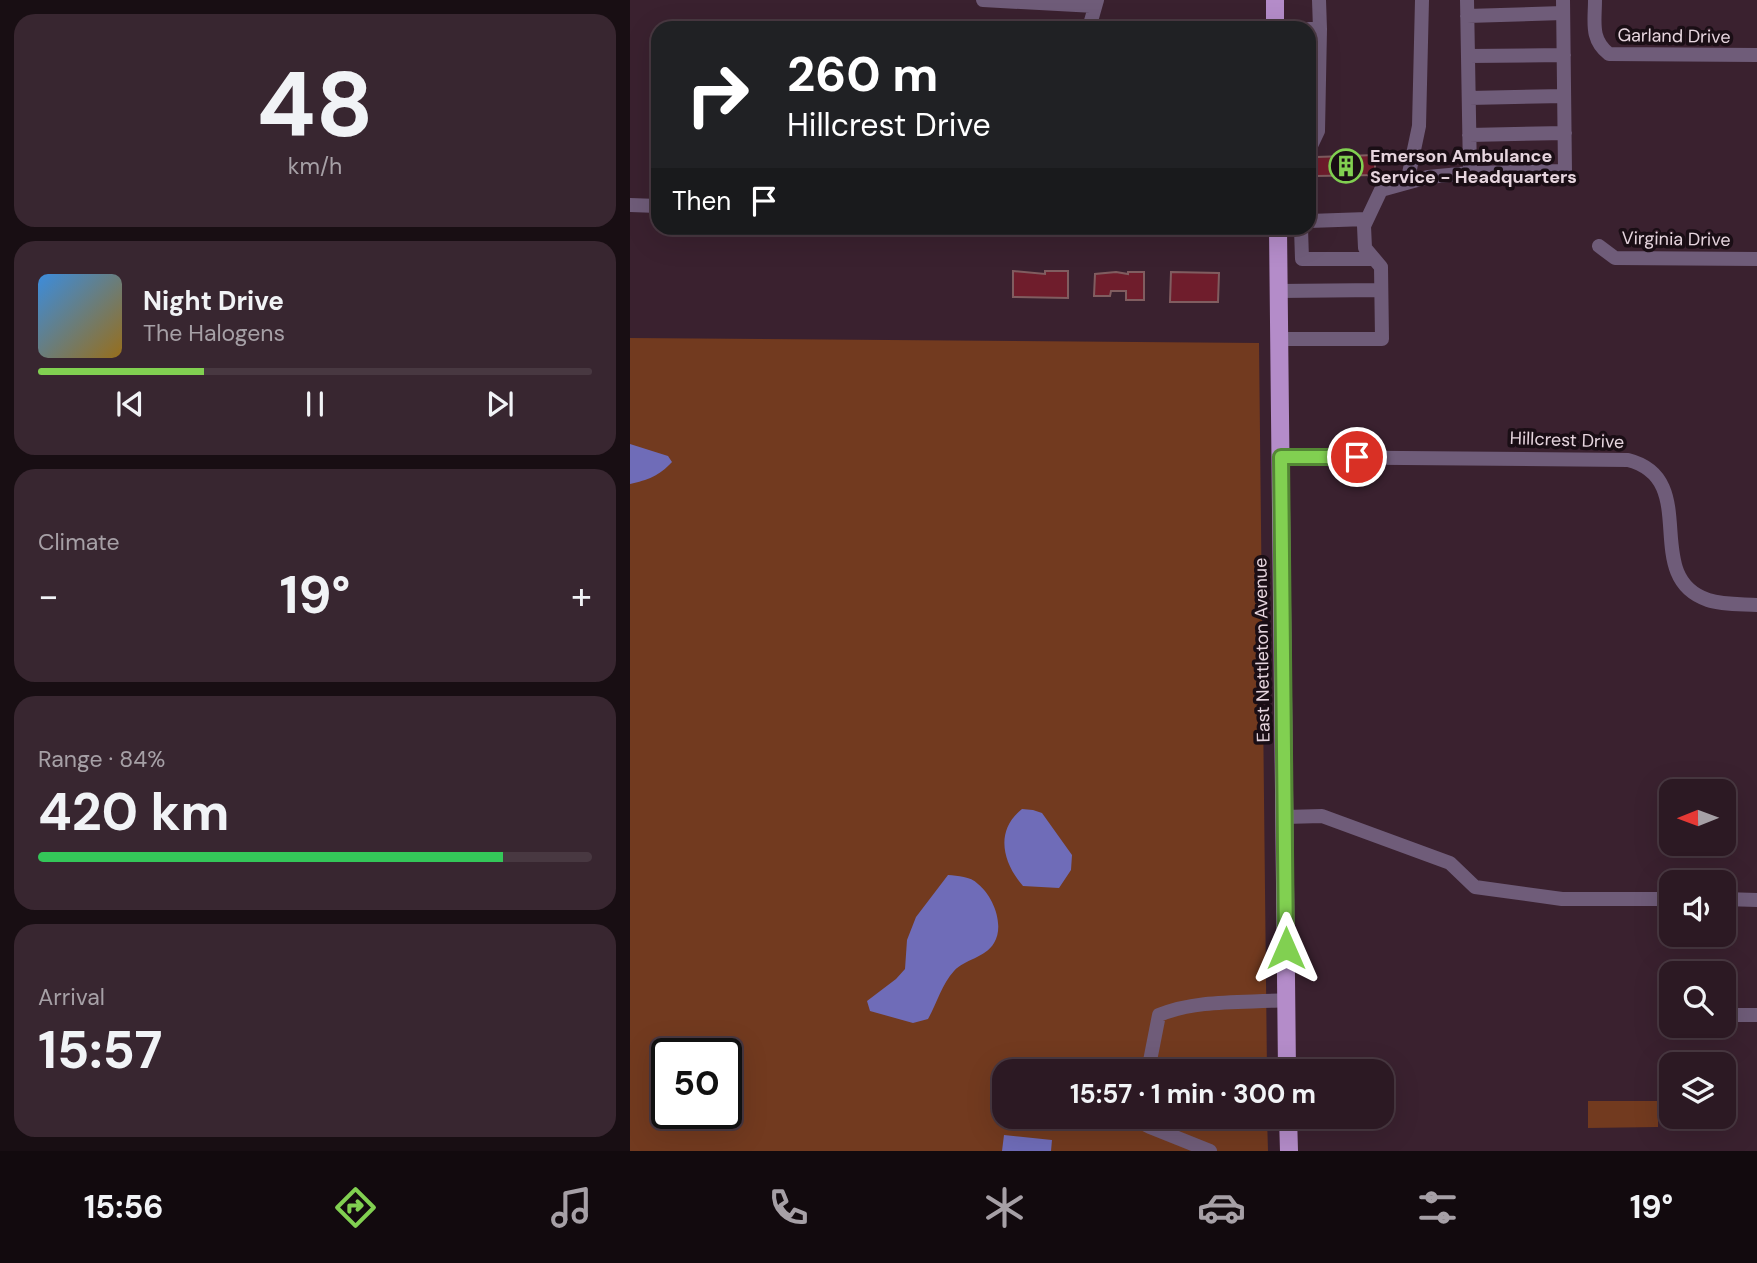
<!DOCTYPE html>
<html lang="en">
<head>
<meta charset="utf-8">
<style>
  body { margin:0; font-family:"DM Sans",sans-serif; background:#382630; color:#f1f3f6; height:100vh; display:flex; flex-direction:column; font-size:26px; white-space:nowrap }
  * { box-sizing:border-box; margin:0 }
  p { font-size:23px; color:#a6a0a6 }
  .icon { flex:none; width:38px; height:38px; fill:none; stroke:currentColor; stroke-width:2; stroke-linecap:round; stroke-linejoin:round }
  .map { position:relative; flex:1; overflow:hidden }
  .panel { display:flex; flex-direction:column; gap:14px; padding:14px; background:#180e13; width:630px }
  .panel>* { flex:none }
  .hud { position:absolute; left:21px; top:21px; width:665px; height:214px; border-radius:21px; box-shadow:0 7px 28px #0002,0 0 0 2px #483841; background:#202124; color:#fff; overflow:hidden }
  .needle { width:46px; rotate:269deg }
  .tools { position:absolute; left:1029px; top:779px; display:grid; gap:14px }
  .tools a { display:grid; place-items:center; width:77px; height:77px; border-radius:14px; background:#2c1923; box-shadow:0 7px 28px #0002,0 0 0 2px #483841; font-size:35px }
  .speed { position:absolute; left:21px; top:1038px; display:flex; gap:14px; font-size:35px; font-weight:700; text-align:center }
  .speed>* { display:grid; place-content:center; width:91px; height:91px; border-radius:50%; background:#2c1923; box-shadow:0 7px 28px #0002,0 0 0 2px #483841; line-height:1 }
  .speed .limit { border:4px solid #111; border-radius:10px; background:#fff; color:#111 }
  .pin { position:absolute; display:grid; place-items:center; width:60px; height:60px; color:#fff; margin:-30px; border:4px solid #fff; border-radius:50%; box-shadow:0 2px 7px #0007 }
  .me { position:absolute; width:77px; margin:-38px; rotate:0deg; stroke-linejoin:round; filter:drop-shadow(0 0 5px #0008) }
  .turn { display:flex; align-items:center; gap:24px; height:147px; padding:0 21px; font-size:32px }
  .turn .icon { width:91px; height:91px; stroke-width:2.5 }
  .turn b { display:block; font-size:49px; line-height:60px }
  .then { display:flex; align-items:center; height:66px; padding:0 21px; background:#0003; gap:14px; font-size:26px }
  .big { font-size:52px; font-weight:700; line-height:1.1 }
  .panel .card { flex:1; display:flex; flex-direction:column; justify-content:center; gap:10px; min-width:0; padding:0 24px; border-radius:21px; background:#382630 }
  .panel .dial { align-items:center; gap:0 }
  .dial b { font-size:91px; line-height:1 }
  .song { display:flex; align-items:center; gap:21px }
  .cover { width:84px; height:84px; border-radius:10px; background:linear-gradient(135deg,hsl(210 70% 55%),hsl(40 70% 35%)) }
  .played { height:7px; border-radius:4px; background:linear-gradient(90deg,#81d051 30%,#483841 30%) }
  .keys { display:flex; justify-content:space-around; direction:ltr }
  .heat { display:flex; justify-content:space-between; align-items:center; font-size:38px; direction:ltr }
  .charge { height:10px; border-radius:5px; background:linear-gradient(90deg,#34c759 84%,#483841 0) }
  .trip { position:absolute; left:362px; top:1059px; width:402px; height:70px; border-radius:21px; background:#2c1923; box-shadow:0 7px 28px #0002,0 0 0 2px #483841; font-weight:700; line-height:70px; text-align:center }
  .menu { display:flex; height:112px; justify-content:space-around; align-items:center; background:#120a0e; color:#a6a0a6 }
  .menu .icon { width:49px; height:49px }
  .menu .current { color:#81d051 }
  .menu b { font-size:32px; color:#f1f3f6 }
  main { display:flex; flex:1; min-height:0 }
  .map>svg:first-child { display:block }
  .green { fill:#723a1f; fill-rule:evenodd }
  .water { fill:#6f6cb8 }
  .building { fill:#6f1d2c; stroke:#805d60; stroke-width:2 }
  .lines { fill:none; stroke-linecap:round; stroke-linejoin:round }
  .minor { stroke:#6f5c79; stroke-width:14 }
  .major { stroke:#b48cc9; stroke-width:18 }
  .route-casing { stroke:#548735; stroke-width:18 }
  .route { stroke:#81d051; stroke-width:12 }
  .labels { text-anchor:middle; stroke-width:7; stroke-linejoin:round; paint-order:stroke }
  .street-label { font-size:18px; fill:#e6d5de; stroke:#1a0e15 }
  .poi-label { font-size:18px; font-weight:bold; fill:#e6d5de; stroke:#1a0e15; text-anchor:start }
</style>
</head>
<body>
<main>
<section class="panel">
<div class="card dial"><b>48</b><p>km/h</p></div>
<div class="card">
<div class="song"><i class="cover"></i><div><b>Night Drive</b><p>The Halogens</p></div></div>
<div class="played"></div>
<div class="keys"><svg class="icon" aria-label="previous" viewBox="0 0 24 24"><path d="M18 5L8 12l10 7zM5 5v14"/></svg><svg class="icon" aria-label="pause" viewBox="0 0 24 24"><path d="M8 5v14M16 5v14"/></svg><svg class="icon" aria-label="next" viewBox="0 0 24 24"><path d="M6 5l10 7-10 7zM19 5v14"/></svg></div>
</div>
<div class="card"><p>Climate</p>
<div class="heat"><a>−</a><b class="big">19°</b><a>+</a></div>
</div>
<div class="card"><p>Range · 84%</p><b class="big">420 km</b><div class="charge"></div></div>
<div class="card"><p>Arrival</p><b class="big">15:57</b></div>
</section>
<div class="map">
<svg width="1127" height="1151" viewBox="0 0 1127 1151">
  <rect width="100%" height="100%" fill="#3a212f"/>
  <path class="green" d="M0,338L629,343L637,1071H374V1116L637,1117L638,1151H0ZM37,1054H96V1113H37Z
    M958,1101H1028V1127L958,1128Z"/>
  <path class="water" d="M0,444L38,456L42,462C29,476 18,480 0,484Z
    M392,809L403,810L412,813L442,855L441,870L429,888L393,886C372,862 365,830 392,809Z
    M318,875C328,876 340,876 348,884C363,896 375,925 364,943C355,958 335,959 324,971C312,984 307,1003 298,1019L283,1023L240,1011L237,1001L266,979L275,969L277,940L286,917Z
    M374,1135L422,1140L421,1151H372Z"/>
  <path class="building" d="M745,155V175L687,176V157Z
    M383,271L415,274V271H438V298L383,297Z
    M486,272L498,274V272H514V300H496V291H481L480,296H464L465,274Z
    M541,272L589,273L588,302H540Z"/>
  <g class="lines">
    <path class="minor" d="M353,0L465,6
      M837,0L840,173
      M965,0C965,22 960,39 979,54L1127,55
      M837,16L933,13
      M459,28L467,0
      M679,29H690L689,0
      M838,56L934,55
      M839,98L934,96
      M839,135L935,133
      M679,150L688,131L690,29
      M777,183L789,126L792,0
      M0,205L28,206
      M679,221L737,219
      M671,228L672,259H744
      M969,246L985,258L1127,259
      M648,291L751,290
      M649,339H752L751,267L735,248L734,226L751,190L798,177L840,173L935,171L933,0
      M651,457L998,460C1073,479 1009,577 1078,600C1093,605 1111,604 1127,605
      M655,817L692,816L820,863L845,887L932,899H1041
      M1094,899L1127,900
      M1094,1015H1127
      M518,1071L529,1015C567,999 615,1003 656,1000
      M511,1116L512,1123L520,1127L580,1151"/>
    <path class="major" d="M645,0V28
      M648,228L657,1071
      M658,1116L659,1151"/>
  </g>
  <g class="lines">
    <defs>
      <path id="route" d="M656,948L651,457H727"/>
    </defs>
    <use href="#route" class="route-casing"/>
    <use href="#route" class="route"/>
  </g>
  <defs>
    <symbol id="building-ring" viewBox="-11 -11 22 22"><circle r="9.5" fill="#1a0e15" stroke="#81d051" stroke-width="1.5"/><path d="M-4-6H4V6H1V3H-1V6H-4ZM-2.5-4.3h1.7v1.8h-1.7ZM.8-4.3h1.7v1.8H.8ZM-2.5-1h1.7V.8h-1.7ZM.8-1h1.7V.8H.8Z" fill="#81d051"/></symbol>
  </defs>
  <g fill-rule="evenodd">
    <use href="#building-ring" x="697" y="147" width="38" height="38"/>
  </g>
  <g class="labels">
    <g class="street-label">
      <text transform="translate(1044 36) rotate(1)" y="6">Garland Drive</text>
      <text transform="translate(1046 239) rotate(1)" y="6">Virginia Drive</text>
      <text transform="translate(937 440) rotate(2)" y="6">Hillcrest Drive</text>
      <text transform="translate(632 650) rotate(-91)" y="6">East Nettleton Avenue</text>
    </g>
    <g class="poi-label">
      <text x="740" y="162">Emerson Ambulance<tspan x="740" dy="21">Service - Headquarters</tspan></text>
    </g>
  </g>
</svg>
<div class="tools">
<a><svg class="needle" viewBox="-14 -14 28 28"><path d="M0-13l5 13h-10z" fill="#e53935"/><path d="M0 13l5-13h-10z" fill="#a6a0a6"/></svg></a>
<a><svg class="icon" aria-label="sound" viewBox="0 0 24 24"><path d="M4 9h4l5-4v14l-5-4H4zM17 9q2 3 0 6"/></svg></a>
<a><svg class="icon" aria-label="search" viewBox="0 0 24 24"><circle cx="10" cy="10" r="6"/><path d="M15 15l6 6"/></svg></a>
<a><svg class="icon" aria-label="layers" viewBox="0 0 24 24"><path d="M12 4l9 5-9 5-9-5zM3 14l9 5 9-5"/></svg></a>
</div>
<div class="speed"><div class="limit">50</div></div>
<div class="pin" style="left:727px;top:457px;background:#d93025"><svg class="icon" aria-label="arrive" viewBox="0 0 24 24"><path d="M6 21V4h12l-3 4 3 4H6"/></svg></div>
<svg class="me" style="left:656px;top:948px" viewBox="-20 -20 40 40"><path d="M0-17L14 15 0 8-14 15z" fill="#81d051" stroke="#fff" stroke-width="4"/></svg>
<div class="trip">15:57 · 1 min · 300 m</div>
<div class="hud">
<div class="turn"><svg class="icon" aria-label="right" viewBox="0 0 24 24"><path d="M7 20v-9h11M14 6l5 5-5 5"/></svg><div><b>260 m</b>Hillcrest Drive</div></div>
<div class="then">Then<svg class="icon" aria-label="arrive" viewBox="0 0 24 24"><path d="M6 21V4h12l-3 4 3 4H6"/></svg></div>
</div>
</div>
</main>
<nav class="menu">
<b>15:56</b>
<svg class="icon current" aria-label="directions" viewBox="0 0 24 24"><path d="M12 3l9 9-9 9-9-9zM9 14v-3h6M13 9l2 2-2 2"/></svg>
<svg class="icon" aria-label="music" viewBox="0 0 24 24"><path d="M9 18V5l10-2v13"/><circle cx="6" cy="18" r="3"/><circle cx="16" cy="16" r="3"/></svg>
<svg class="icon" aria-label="phone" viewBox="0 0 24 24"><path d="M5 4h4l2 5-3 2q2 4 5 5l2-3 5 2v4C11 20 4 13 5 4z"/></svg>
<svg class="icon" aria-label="climate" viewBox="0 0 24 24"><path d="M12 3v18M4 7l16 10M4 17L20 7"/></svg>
<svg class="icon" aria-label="car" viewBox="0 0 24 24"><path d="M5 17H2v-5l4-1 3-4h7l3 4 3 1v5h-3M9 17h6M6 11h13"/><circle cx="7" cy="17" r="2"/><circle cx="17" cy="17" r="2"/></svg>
<svg class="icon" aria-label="filters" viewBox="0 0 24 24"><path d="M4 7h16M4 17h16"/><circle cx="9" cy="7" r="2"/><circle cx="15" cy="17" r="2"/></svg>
<b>19°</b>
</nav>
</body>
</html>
